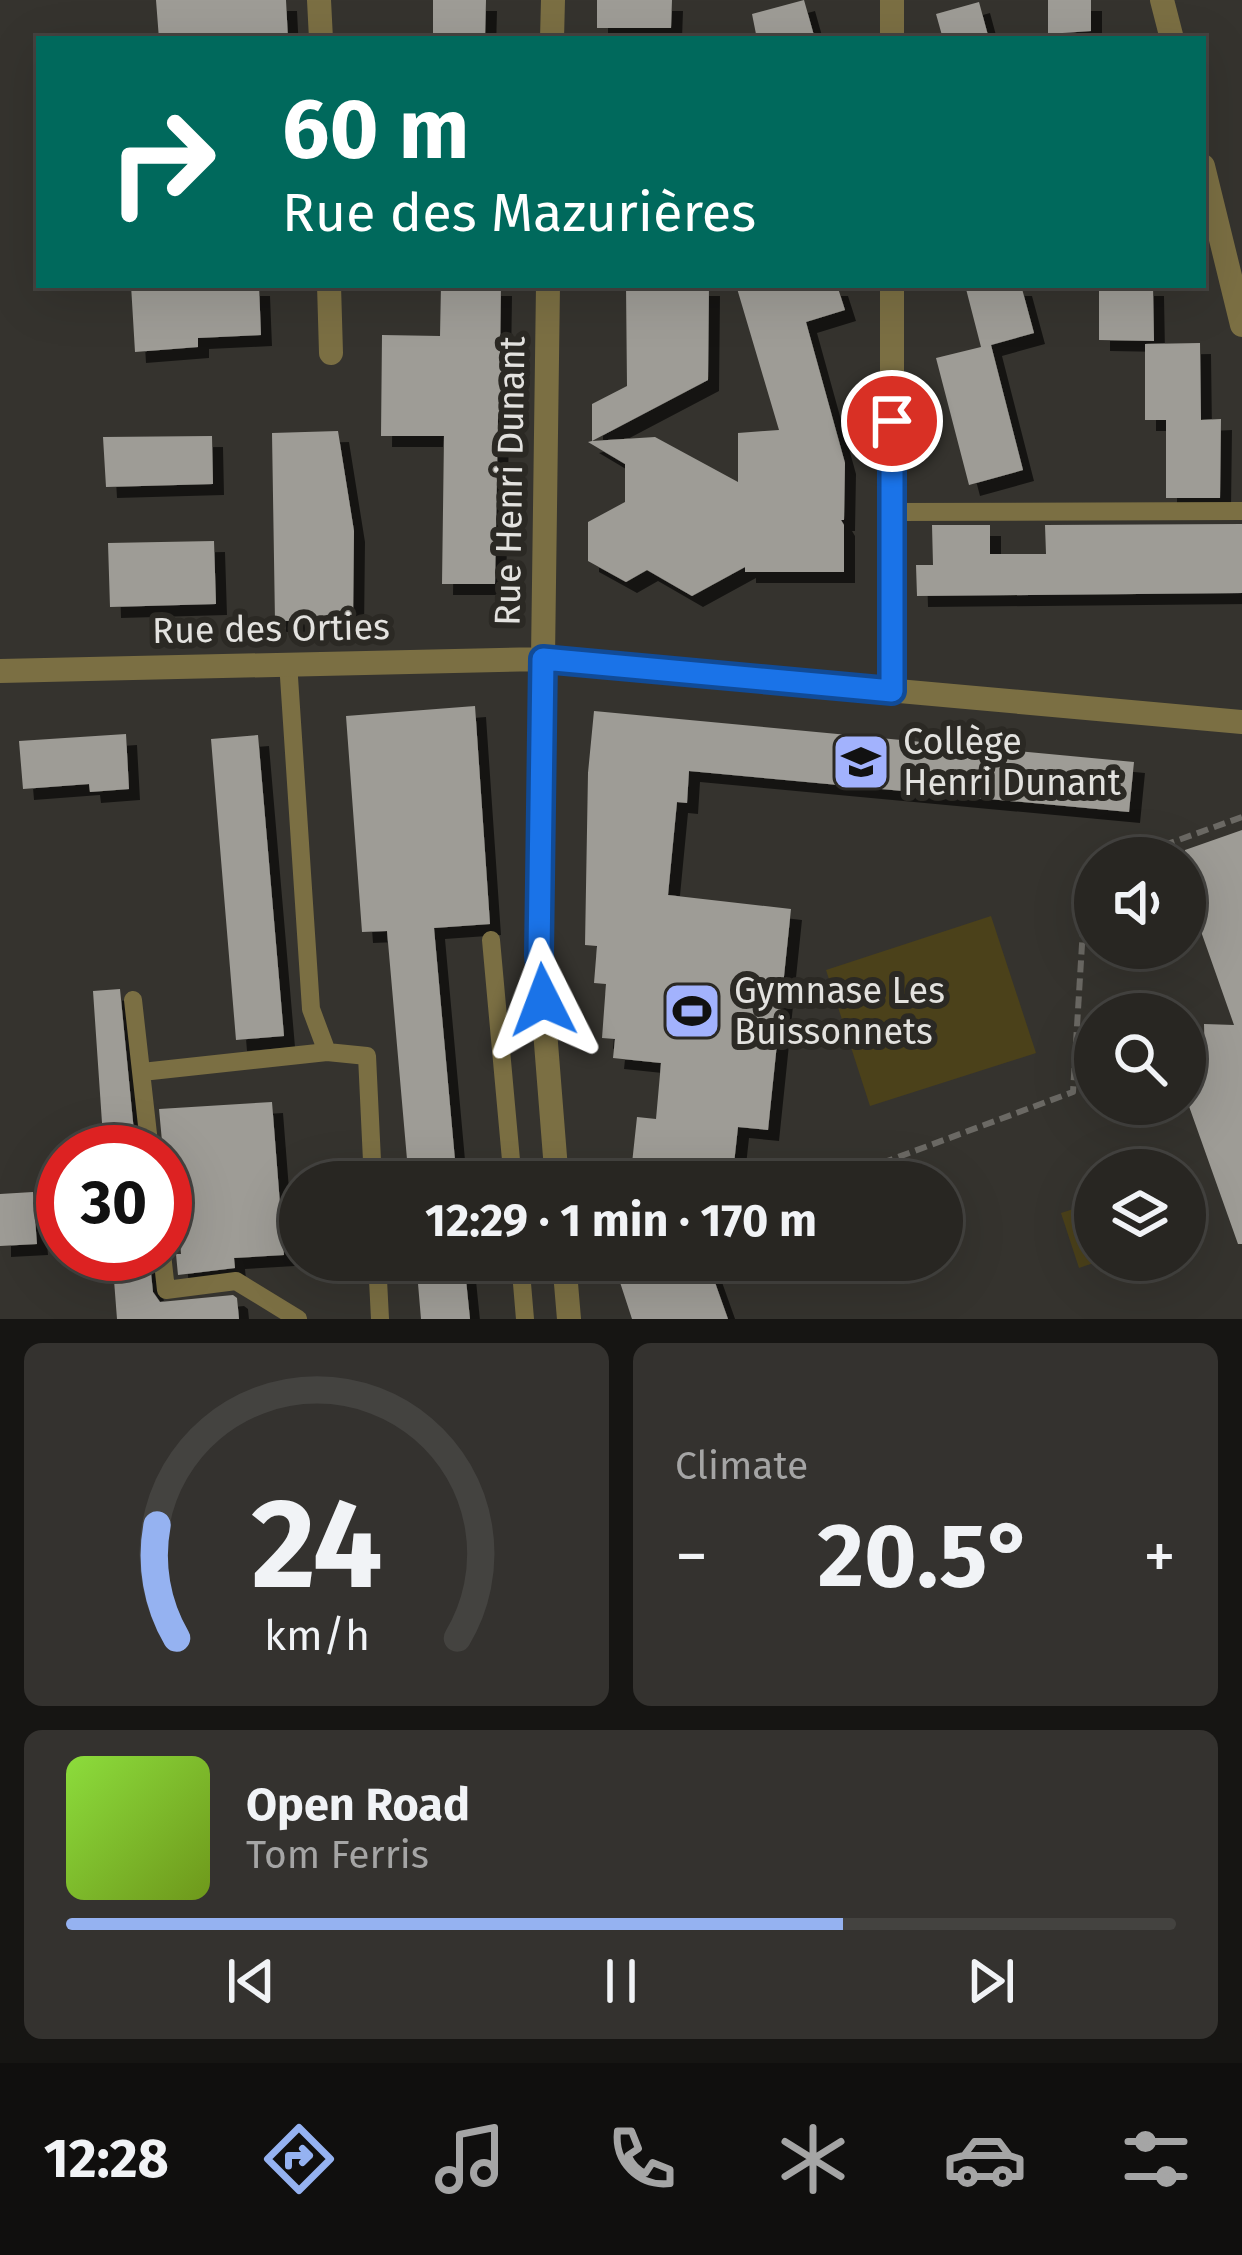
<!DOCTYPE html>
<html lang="en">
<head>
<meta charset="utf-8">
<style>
  body { margin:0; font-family:"Fira Sans",sans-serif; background:#34322f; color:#f1f3f6; height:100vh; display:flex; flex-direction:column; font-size:45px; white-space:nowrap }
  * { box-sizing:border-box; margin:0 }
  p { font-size:39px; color:#a5a5a5 }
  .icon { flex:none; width:66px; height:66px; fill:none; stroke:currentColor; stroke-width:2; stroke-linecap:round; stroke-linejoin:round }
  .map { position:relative; height:1319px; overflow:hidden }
  .sheet { display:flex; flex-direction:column; gap:24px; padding:24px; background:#161513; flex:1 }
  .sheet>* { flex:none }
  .guide { position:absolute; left:36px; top:36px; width:1170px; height:252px; border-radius:0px; box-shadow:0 12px 48px #0002,0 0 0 3px #444340; background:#00695c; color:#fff; overflow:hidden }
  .controls { position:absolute; left:1074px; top:837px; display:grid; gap:24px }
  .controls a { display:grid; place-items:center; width:132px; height:132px; border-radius:50%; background:#282622; box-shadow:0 12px 48px #0002,0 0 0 3px #444340; font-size:60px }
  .speed { position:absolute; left:36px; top:1125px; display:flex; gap:24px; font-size:60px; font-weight:700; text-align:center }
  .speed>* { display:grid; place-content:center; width:156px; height:156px; border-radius:50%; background:#282622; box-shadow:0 12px 48px #0002,0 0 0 3px #444340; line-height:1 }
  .speed .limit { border:18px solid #d22; background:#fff; color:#111 }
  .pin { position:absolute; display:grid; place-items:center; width:102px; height:102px; color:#fff; margin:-51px; border:6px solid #fff; border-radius:50%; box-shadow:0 3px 12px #0007 }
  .me { position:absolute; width:132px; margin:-66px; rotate:357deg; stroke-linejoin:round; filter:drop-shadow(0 0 9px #0008) }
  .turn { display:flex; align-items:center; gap:42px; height:252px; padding:0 48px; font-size:54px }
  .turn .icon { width:156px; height:156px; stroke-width:2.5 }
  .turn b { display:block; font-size:84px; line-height:102px }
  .big { font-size:90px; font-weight:700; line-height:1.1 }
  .sheet .widget { flex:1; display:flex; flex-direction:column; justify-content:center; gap:18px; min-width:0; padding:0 42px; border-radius:18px; background:#34322f }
  .sheet .dial { align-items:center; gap:0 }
  .dial svg { height:312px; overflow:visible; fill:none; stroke:#444340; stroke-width:7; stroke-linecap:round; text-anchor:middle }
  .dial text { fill:#f1f3f6; stroke:none }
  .song { display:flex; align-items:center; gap:36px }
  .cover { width:144px; height:144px; border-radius:18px; background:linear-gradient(135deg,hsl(90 70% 55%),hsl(80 70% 35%)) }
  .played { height:12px; border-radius:6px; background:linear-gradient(90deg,#95b2f1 70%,#444340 70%) }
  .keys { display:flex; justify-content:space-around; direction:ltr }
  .heat { display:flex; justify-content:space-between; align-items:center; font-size:66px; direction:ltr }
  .sheet .tiles { flex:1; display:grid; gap:24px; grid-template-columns:1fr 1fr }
  .widget:last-child { grid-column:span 2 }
  .trip { position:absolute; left:279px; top:1161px; width:684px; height:120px; border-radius:60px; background:#282622; box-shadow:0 12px 48px #0002,0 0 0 3px #444340; font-weight:700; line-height:120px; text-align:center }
  .tab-bar { display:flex; height:192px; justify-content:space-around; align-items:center; background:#100f0e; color:#a5a5a5 }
  .tab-bar .icon { width:84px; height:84px }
  .tab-bar .on { color:#95b2f1 }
  .tab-bar b { font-size:54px; color:#f1f3f6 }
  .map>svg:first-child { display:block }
  .green { fill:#4b411a }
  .building { fill:#9e9c96; filter:url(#shadow) }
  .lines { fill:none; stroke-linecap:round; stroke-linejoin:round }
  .path { stroke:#6b6964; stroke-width:6; stroke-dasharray:12 6; stroke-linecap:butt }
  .service { stroke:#7b6f43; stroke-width:18 }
  .minor { stroke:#7b6f43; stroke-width:24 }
  .route-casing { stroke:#114b97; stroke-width:30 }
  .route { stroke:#1a73e8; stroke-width:21 }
  .labels { text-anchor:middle; stroke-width:12; stroke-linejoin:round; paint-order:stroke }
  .street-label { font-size:36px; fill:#e3e2df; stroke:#2b2924 }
  .poi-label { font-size:36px; fill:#e3e2df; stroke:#2b2924; text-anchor:start }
</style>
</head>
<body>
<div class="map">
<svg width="1242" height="1319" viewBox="0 0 1242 1319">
  <defs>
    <filter id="shadow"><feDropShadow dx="11" dy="11" stdDeviation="0" flood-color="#0009"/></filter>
  </defs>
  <rect width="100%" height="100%" fill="#35332e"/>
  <path class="green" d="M991,916L1036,1053L870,1106L826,970Z
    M1095,1202V1260H1102L1079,1268L1061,1213Z"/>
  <path class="building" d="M156,0H286L288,39H159Z
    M433,0H486L485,39H433Z
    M597,0H672L671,28H597Z
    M804,0L815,39H757L752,14Z
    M1048,0H1091V31L1048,34Z
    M979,2L989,39H943L936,14Z
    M131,285H259L261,335L198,338V347L135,352Z
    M441,285H501L500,354L509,355L508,419L498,418L495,584H442L444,436H381L382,335L440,336Z
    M626,285H709L708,380L592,441L655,437L738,482V433L779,430L736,285H837L845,310L806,322L845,463L844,520H841L844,525V572H745V567L692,596L647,570L626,582L588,561V522L625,502V464L588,442L592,441V404L627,386Z
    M965,285H1021L1034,333L991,345L1023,470L969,485L936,358L981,347Z
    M1099,285H1153L1154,341L1099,340Z
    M1200,343L1201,420L1221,419L1220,498H1166V420H1145V344Z
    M338,431L354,531L353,621H275L272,433Z
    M212,436L213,484L106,487L103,437Z
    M1242,524V593L917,596L916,565H933L932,525H990V554H1046L1045,525Z
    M214,541L216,604L110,607L108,543Z
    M475,706L490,924L434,928L457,1182H409L387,931L362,932L346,716Z
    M594,711L1134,762L1129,812L689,771L687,803L677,802L668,895L791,909L768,1130L738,1127L732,1182H630L637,1117L656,1119L661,1063L613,1058L615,1039L602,1038L606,984L594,983L597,946L585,945L588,773Z
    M126,734L129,789L90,792L89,784L23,789L19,741Z
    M258,735L284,1036L236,1040L211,739Z
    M1242,830V1244H1238L1185,1095V1072L1205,1065L1204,1024L1234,1025L1185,886V850Z
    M120,989L136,1152H104L93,991Z
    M272,1102L284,1255L234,1258L235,1268L178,1275L176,1254H181L173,1152H163L159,1109Z
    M33,1192L37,1244L0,1246V1194Z
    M112,1254H149L153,1292L160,1302L233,1295L237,1298L239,1319H117Z
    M416,1260H464L470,1319H421Z
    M655,1260H707L728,1319H632L617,1273Z"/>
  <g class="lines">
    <path class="path" d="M1150,858L1162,846L1242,817
      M831,1182L1073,1092L1083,928L1095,916"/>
    <path class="service" d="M893,512L1242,511
      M288,662L311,1009L327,1052
      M491,940L513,1182
      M133,1000L150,1152
      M142,1072L327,1052L367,1056L373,1182
      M162,1254L166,1290L236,1281L298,1319
      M377,1260L380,1319
      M520,1260L525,1319"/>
    <path class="minor" d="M319,0L321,39
      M892,0V39
      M1162,0L1172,39
      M552,39L553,0
      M1203,166L1242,325
      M329,285L331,353
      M548,285L539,955L557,1182
      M892,285V691
      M0,671L543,659L1242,722
      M564,1260L569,1319"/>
  </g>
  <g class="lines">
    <defs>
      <path id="route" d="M543,1000L539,955L543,659L892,691V421"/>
    </defs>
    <use href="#route" class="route-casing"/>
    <use href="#route" class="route"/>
  </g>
  <defs>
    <symbol id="school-square" viewBox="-11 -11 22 22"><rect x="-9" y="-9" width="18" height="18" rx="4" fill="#a2b2fd" stroke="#2b2924"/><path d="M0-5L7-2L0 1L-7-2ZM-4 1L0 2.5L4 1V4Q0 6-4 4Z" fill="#111"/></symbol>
    <symbol id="stadium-square" viewBox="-11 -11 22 22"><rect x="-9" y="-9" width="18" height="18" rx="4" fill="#a2b2fd" stroke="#2b2924"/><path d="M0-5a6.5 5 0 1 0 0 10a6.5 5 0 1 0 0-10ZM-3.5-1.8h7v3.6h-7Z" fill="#111"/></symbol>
  </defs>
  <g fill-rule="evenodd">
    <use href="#school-square" x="828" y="729" width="66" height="66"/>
    <use href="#stadium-square" x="659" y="978" width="66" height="66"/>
  </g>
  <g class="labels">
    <g class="street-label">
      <text transform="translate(509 481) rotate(-89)" y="13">Rue Henri Dunant</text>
      <text transform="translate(271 628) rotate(-1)" y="13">Rue des Orties</text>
    </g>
    <g class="poi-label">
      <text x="903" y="754">Collège<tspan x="903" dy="41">Henri Dunant</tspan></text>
      <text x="734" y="1003">Gymnase Les<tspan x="734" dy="41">Buissonnets</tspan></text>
    </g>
  </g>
</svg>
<div class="controls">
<a><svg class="icon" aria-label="sound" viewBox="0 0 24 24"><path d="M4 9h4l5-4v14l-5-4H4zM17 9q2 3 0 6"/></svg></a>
<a><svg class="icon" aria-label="search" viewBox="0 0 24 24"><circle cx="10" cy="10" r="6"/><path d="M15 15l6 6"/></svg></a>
<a><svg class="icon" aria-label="layers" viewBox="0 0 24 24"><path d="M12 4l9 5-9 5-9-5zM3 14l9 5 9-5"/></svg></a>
</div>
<div class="speed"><div class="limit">30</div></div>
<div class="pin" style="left:892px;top:421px;background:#d93025"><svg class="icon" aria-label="arrive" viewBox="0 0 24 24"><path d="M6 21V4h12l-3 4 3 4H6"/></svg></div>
<svg class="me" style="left:543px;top:1000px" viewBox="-20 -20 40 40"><path d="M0-17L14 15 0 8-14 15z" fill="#1a73e8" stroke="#fff" stroke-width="4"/></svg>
<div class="trip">12:29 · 1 min · 170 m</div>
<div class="guide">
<div class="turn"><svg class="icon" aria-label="right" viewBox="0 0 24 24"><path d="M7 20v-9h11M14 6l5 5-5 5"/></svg><div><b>60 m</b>Rue des Mazurières</div></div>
</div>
</div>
<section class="sheet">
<div class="tiles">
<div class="widget dial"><svg viewBox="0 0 100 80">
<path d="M14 69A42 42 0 1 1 86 69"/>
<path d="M14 69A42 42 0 0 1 9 40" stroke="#95b2f1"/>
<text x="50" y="56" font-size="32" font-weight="700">24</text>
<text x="50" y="72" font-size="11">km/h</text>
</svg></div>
<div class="widget"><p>Climate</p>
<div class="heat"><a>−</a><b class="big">20.5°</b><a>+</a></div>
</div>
<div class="widget">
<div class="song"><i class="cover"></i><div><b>Open Road</b><p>Tom Ferris</p></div></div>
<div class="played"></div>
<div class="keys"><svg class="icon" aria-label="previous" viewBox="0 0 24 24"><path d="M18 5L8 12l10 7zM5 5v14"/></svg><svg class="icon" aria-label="pause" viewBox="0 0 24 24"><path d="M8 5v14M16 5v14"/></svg><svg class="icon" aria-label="next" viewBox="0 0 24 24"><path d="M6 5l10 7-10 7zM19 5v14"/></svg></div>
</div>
</div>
</section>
<nav class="tab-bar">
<b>12:28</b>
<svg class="icon on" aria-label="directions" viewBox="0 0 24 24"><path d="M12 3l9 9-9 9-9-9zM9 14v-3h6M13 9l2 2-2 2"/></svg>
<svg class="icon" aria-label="music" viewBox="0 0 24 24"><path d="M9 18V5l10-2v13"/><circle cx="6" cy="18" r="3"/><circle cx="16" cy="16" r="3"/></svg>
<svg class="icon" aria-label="phone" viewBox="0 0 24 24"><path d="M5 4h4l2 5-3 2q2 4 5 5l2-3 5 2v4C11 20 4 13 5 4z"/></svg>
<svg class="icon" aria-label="climate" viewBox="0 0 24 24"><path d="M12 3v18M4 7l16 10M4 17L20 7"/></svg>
<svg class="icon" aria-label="car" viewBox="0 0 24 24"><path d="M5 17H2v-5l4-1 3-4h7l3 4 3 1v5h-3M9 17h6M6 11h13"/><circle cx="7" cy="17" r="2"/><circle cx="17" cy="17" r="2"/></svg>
<svg class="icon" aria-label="filters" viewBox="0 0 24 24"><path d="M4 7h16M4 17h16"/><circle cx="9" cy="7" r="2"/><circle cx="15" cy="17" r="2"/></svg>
</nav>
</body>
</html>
